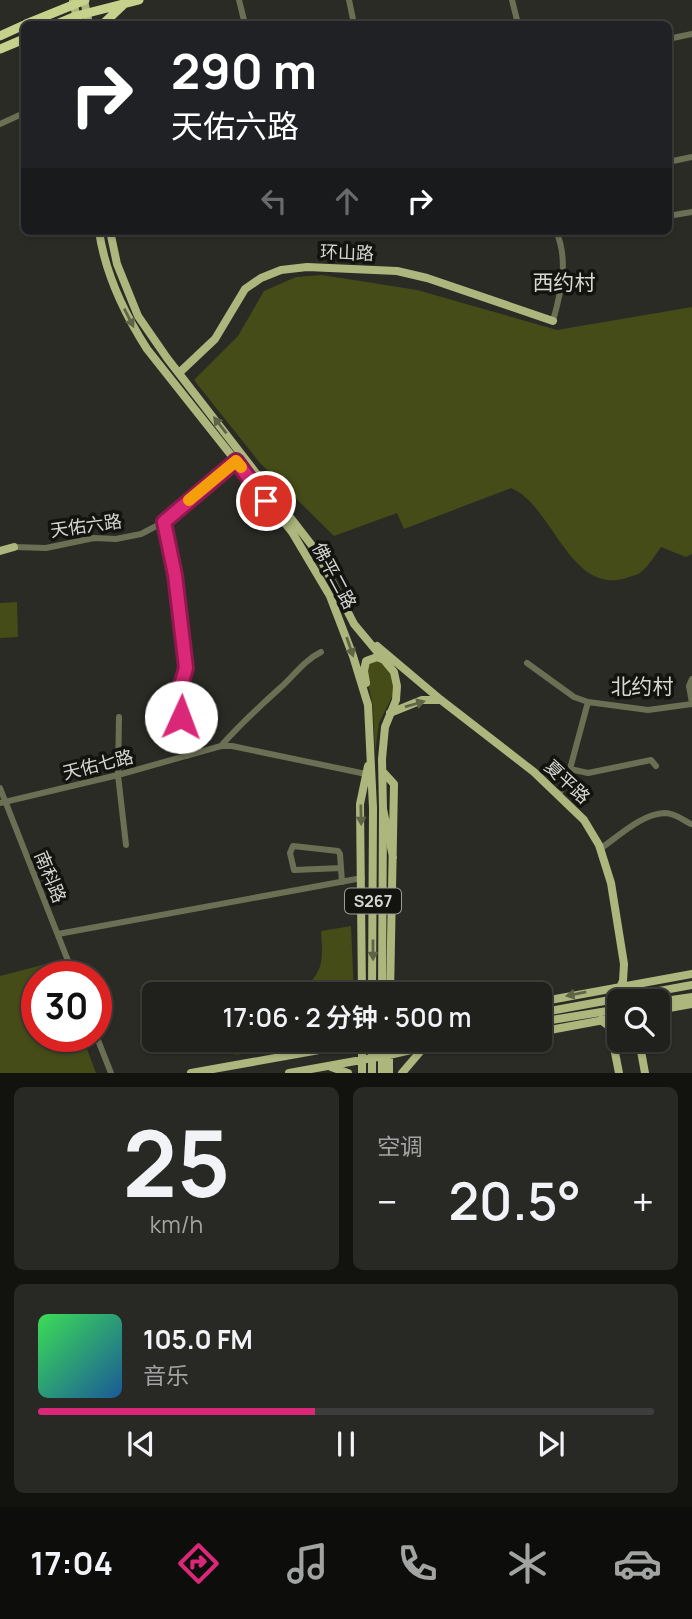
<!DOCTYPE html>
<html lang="zh">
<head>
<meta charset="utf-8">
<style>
  body { margin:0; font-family:Manrope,"Noto Sans SC",sans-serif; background:#282825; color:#f1f3f6; height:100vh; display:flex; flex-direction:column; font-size:26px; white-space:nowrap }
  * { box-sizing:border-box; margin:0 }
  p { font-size:23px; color:#a2a3a3 }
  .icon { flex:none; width:38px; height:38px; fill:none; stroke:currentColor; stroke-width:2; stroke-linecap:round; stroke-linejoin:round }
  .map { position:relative; height:1073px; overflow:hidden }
  .drawer { display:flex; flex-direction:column; gap:14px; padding:14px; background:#12120f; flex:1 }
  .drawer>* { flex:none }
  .banner { position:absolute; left:21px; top:21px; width:651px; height:214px; border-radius:10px; box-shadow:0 2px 5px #0004,0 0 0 2px #3d3e3b; background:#202124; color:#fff; overflow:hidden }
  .controls { position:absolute; left:607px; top:989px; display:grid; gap:14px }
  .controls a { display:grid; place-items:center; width:63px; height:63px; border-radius:10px; background:#20201c; box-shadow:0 2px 5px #0004,0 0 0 2px #3d3e3b; font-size:35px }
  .speed { position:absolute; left:21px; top:961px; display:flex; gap:14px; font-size:35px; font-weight:700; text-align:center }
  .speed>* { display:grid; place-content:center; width:91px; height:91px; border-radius:50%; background:#20201c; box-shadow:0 2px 5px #0004,0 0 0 2px #3d3e3b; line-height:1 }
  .speed .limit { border:10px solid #d22; background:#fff; color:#111 }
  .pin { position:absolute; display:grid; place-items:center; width:60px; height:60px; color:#fff; margin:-30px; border:4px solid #fff; border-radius:50%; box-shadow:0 2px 7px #0007 }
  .me { position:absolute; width:77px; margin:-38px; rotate:2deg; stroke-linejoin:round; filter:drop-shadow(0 0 5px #0008) }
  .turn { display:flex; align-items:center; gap:24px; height:147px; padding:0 35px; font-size:32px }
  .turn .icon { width:91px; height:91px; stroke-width:2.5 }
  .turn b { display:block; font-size:49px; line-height:60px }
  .lanes { display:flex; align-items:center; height:66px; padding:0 35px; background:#0003; justify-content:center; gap:35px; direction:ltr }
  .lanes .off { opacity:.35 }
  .big { font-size:52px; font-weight:600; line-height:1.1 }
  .drawer .tile { flex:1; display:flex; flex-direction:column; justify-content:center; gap:10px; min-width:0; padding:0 24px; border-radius:10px; background:#282825 }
  .drawer .dial { align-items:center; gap:0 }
  .dial b { font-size:91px; line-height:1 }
  .song { display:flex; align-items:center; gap:21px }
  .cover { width:84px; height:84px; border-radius:10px; background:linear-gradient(135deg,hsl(130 70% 55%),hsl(210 70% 35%)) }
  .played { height:7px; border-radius:4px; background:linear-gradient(90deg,#db2777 45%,#3d3e3b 45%) }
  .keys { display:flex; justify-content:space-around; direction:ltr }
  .heat { display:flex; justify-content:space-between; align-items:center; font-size:38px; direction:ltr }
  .drawer .tiles { flex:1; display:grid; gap:14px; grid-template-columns:1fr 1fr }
  .tile:last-child { grid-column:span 2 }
  .trip { position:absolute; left:142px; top:982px; width:410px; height:70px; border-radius:10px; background:#20201c; box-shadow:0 2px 5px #0004,0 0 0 2px #3d3e3b; font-weight:600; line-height:70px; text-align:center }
  .tabs { display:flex; height:112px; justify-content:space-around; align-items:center; background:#0d0d0b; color:#a2a3a3 }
  .tabs .icon { width:49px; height:49px }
  .tabs .selected { color:#db2777 }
  .tabs b { font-size:32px; color:#f1f3f6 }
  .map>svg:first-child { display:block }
  .green { fill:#454c17 }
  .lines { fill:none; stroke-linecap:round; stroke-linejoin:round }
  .minor { stroke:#6b7055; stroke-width:6 }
  .major { stroke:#adb67d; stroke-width:8 }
  .highway { stroke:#c6d28c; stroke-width:9 }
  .major-bridge { stroke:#adb67d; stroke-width:8 }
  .oneway { fill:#606446 }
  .route-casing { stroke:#8e194d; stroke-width:18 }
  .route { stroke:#db2777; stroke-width:12 }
  .slow { stroke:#f59e0b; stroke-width:12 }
  .labels { text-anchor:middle; stroke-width:7; stroke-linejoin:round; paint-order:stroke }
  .shield { fill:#131310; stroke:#9c9c98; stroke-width:2 }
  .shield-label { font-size:16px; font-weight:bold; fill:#d6d7d3 }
  .street-label { font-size:18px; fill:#d6d7d3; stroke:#131310 }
  .quarter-label { font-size:21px; fill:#d8dad2; stroke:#131310 }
</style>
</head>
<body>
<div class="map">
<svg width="692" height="1073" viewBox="0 0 692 1073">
  <rect width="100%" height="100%" fill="#2a2b25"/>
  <path class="green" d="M322,275L417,290L557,330L692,307V554L686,557L661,547C655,555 649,566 641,572C638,575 631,576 626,578C570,596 552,504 511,488L404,529L397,513L334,536L260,463L194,380L238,336L264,291L296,277Z
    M17,602L18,637L0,638V603Z
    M376,659L382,662L392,675L394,693L379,723L375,752L373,707L365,669L367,664Z
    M351,926L354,994H300C324,969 323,964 321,931Z
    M54,962L60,976H37V1036H82L96,1073H0V976Z
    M220,1040H309L236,1055Z"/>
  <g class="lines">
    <path class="minor" d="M239,0L245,24
      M349,0L354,24
      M512,0L518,24
      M668,39L692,34
      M0,124L24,113
      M668,162L692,157
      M668,216L692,212
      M553,321C561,292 569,260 556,231
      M164,522L171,553L186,668C177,698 182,726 187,756
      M14,547L46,548L94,538L116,539L141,534L164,522L236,461
      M527,663L574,697L588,702L648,710L692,704
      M692,679L689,686L692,703
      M119,717L118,775L126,845
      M221,746C241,723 258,708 280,688C294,676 303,661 321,652
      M570,769L588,773L651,760L656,766
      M0,788L74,976
      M559,794L567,780L588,702
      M0,803L118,775L221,746H232L366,774
      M600,849C619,836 641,814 665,813C675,813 683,820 691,824
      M341,868L294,870L290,853L293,846L338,851L340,854L342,882
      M58,934L362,878
      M96,1035L111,1073"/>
    <path class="major" d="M73,0L78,24
      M84,0L89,24
      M99,231C105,273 124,313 147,349L292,532L330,596L353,656L368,705L373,808
      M110,231L117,264L138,316L167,358L317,552L354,624L394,672L397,686L396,700L385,727L382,759L383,809L393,857
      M179,373L215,339L245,289L261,278L281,270L307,267L397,271L427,278L553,321
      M0,551L14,547
      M377,646L441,700L534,772L584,820L599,845L611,883L624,964L623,981L620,987
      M366,683L364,671L366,661L377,657L382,659
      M390,713L422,700H441
      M383,772L394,784L390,994
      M362,994L360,804L368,766
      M539,1002L692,974
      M658,1002L692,997
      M658,1010L692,1004
      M539,1013L692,985
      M601,1020L610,1027L619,1073
      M539,1022L620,1009
      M539,1032L620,1017
      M362,1040V1073
      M389,1040V1073
      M639,1040L645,1073
      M331,1067L348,1073
      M191,1073L375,1040
      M289,1073L389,1055L455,1040
      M402,1073L425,1046"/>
    <path class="highway" d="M26,24L85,0
      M57,24L76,16L139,0
      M103,24L123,5
      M0,36L24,25
      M0,49L24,39"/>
    <path class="major-bridge" d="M372,994L373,808
      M382,994L383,809
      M372,1073V1040
      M382,1073V1040"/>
  </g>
  <defs><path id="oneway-solid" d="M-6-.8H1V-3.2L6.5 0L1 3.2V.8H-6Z" transform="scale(1.75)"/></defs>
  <g class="oneway">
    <use href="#oneway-solid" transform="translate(129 318) rotate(63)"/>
    <use href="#oneway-solid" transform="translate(220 425) rotate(-128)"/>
    <use href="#oneway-solid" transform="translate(350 647) rotate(71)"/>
    <use href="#oneway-solid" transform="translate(415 704) rotate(-16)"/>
    <use href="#oneway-solid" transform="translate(361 815) rotate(89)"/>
    <use href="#oneway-solid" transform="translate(373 950) rotate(90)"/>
    <use href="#oneway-solid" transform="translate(576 994) rotate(169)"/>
  </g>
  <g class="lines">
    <defs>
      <path id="route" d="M181,717V685L186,668L175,575L164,522L236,461L266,501"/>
    </defs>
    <use href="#route" class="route-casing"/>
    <use href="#route" class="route"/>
    <path class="slow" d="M189,500L236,461L241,467"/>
  </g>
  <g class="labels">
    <rect class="shield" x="345" y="888.5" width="56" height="25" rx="5"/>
    <g class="shield-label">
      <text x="373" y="907">S267</text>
    </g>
    <g class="street-label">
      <text transform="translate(347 253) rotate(2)" y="6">环山路</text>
      <text transform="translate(86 526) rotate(-8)" y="6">天佑六路</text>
      <text transform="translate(334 576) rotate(62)" y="6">佛平二路</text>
      <text transform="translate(98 765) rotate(-14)" y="6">天佑七路</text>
      <text transform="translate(567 782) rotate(43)" y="6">夏平路</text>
      <text transform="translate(50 877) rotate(68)" y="6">南科路</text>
    </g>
    <g class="quarter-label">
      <text x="564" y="290">西约村</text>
      <text x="642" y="694">北约村</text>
    </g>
  </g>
</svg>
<div class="controls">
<a><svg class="icon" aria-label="search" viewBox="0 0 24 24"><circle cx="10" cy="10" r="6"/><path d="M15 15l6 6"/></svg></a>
</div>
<div class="speed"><div class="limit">30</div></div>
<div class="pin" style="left:266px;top:501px;background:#d93025"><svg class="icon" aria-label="arrive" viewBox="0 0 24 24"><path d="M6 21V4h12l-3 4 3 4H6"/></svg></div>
<svg class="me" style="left:181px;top:717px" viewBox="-20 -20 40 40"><circle r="19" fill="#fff"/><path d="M0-13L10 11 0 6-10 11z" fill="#db2777"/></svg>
<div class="trip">17:06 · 2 分钟 · 500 m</div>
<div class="banner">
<div class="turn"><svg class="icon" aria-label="right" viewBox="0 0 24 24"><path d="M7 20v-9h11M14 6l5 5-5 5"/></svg><div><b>290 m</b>天佑六路</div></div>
<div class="lanes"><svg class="icon off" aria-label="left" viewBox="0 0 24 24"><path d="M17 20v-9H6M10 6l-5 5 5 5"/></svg><svg class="icon off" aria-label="ahead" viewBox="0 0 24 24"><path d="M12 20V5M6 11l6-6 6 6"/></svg><svg class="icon" aria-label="right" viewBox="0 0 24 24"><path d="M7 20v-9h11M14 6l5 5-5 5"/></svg></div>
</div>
</div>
<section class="drawer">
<div class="tiles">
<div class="tile dial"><b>25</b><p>km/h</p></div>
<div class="tile"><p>空调</p>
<div class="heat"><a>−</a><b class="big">20.5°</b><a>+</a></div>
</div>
<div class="tile">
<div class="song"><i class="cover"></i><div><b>105.0 FM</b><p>音乐</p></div></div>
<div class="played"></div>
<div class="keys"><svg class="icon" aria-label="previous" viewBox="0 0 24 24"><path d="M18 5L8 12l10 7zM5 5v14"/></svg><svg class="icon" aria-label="pause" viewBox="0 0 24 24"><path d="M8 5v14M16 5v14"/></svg><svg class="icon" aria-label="next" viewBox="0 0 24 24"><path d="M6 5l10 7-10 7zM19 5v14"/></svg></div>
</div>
</div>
</section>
<nav class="tabs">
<b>17:04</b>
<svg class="icon selected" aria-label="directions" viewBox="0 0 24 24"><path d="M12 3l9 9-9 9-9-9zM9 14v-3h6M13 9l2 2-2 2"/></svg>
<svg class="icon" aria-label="music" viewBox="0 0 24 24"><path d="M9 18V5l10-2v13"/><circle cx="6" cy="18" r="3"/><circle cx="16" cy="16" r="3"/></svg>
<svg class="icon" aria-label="phone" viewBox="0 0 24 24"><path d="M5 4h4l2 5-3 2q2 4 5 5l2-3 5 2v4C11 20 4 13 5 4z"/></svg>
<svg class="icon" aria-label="climate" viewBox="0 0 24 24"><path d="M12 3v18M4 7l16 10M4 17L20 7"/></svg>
<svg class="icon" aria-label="car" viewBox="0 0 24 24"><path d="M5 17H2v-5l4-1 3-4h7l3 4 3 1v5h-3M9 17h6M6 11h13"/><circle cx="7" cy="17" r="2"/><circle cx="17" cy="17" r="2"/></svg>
</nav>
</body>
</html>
